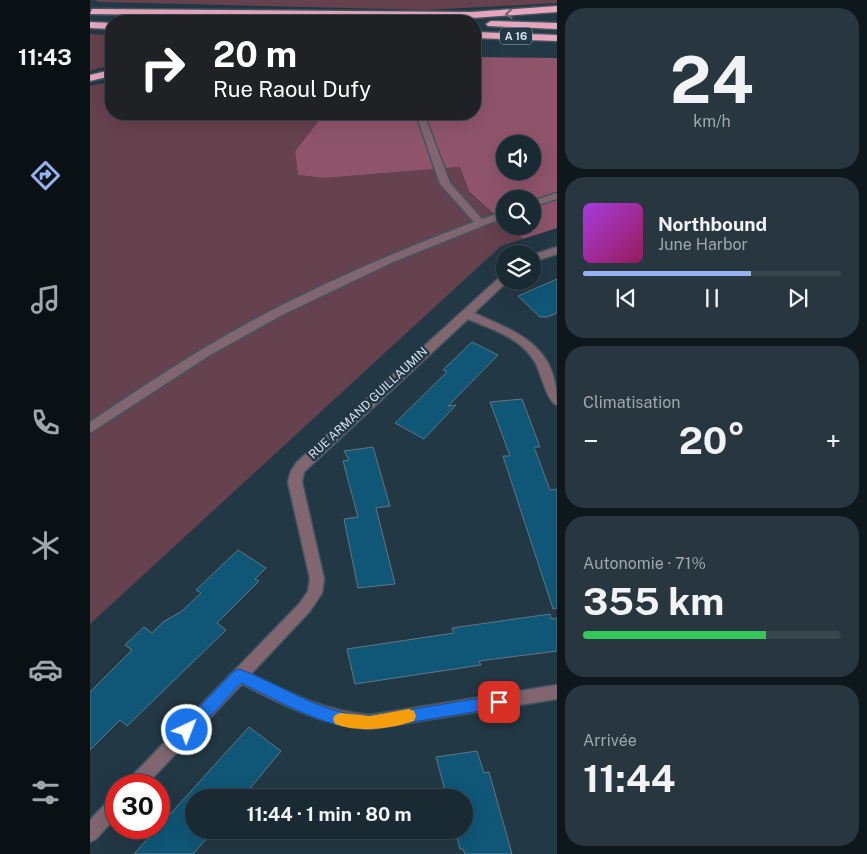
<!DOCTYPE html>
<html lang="fr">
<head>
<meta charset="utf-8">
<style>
  body { margin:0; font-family:"Public Sans",sans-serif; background:#27363f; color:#f1f3f6; height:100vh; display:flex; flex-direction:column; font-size:19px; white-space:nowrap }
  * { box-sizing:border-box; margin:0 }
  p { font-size:16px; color:#9fa7ac }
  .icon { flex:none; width:28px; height:28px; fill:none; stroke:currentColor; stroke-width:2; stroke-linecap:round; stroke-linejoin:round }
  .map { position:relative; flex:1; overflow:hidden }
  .drawer { display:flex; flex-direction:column; gap:8px; padding:8px; background:#0e171c; width:310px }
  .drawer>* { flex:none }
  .top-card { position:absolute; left:15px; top:15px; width:376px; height:105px; border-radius:20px; box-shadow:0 5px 20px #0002,0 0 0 1px #38464e; background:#202124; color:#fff; overflow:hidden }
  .fabs { position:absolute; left:406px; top:135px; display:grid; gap:10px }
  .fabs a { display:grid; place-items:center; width:45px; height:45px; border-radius:50%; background:#1a2a33; box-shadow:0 5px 20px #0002,0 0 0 1px #38464e; font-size:25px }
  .speed { position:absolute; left:15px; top:774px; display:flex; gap:10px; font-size:25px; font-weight:700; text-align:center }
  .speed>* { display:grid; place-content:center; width:65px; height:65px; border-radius:50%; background:#1a2a33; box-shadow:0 5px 20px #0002,0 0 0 1px #38464e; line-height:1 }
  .speed .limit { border:8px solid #d22; background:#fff; color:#111 }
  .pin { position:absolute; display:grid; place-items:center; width:42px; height:42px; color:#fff; margin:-21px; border-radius:10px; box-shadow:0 2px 8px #0006 }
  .me { position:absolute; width:55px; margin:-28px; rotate:43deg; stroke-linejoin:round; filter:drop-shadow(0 0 4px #0008) }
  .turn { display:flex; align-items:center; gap:18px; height:105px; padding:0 25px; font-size:22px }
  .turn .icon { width:65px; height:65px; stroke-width:2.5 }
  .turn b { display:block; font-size:35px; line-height:42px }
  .big { font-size:38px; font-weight:700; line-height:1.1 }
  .drawer .tile { flex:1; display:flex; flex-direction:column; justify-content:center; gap:8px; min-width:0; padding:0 18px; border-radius:20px; background:#27363f }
  .drawer .dial { align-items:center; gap:0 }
  .dial b { font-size:65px; line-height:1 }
  .song { display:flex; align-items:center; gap:15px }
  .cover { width:60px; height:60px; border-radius:8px; background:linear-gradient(135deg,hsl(280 70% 55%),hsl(330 70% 35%)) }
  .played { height:5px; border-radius:2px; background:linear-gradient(90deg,#95b2f1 65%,#38464e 65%) }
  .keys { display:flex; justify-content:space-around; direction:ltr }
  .heat { display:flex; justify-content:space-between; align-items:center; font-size:28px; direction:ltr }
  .charge { height:8px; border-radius:4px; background:linear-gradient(90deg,#34c759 71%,#38464e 0) }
  .trip { position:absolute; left:95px; top:789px; width:288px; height:50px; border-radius:25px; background:#1a2a33; box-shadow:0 5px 20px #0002,0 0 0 1px #38464e; font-weight:700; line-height:50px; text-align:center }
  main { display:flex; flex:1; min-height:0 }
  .menu { display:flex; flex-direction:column; width:90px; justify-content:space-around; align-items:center; background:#0a1114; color:#9fa7ac }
  .menu .icon { width:35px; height:35px }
  .menu .active { color:#95b2f1 }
  .menu b { font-size:22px; color:#f1f3f6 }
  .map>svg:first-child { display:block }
  .green { fill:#66414e }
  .forest { fill:#8f546a; fill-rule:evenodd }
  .building { fill:#105676; stroke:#5f7785 }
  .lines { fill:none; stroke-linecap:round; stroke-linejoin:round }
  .service-casing { stroke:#425662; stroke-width:3 }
  .minor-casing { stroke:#425662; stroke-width:3 }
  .motorway-casing { stroke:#425662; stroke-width:3 }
  .service { fill:#81666f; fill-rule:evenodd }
  .minor { fill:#81666f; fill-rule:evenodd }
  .motorway { fill:#e8a6bd; fill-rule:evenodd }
  .oneway { stroke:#716474 }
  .route { fill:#1a73e8; stroke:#114b97 }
  .slow { fill:#f59e0b }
  .labels { text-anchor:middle; stroke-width:5; stroke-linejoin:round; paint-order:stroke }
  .shield { fill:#223844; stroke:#9faeb8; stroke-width:1 }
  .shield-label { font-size:11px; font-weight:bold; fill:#d4e1e9 }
  .street-label { font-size:12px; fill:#d4e1e9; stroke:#223844 }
</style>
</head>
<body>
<main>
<nav class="menu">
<b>11:43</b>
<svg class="icon active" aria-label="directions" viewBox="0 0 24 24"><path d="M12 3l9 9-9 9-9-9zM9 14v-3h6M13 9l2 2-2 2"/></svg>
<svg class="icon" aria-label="music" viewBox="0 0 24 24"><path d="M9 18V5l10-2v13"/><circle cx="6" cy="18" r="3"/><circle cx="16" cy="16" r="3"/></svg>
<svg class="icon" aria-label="phone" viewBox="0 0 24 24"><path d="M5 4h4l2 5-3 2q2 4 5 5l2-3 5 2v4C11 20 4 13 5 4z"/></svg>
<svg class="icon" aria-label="climate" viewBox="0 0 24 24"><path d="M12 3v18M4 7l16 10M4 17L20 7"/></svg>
<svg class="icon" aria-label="car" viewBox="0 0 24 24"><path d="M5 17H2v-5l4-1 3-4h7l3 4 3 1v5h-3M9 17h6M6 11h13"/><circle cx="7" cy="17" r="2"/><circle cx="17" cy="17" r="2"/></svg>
<svg class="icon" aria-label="filters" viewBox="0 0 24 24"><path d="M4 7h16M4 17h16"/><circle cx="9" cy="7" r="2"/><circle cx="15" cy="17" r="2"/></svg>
</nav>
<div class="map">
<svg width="467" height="854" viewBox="0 0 467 854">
  <rect width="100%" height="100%" fill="#223844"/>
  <path class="green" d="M4,0H467V3L337,10L10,2Z
    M0,34L21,35V65L0,71Z
    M21,82V114H115L118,117L127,114H225L231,118L205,151L208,175L234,178L370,167L379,193L415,224V226L433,239L411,246L0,624V86Z"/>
  <path class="forest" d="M385,57L467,58V228L433,239L418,226H442V199H415V224L379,192L370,167L234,178L208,175L205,151L231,118L225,114H385ZM415,144H442V171H415Z"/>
  <path class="building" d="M467,279V313L457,317H450L428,296Z
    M382,342L408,355L358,406L366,405L334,439L305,423L357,372L353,370Z
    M432,399L450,447H444L460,490L467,489V608L463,609L413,456H420L400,402Z
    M283,447L300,506L286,508L305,584L268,588L254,519L268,517L253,461L259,460L254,451Z
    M148,550L176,568L165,579L169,581L127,623L136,630L37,726L30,720L0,750V692L42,650L35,645L54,627L62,633L73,622L92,611L111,593L106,590Z
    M460,614L461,619L467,618V651L389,661L391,665L265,684L257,649L364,633L362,628Z
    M159,727L191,751L152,798H104V830H124L103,854H44Z
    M387,751L394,773L399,772L422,854H375L373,849H370L365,830H374V798H357L346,757Z"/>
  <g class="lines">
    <defs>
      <path id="service" d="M326,114H334L360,183L392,219L415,211V217L303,262L192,315L120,355L0,433V422C52,387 103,353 158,323C230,284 307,251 384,222L350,184Z
        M467,193V199L442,207V201Z"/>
      <path id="minor" d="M467,247V254L442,262V255Z
        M415,275V281H418L384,313C431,334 467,346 467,405C457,402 451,372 445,362C431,338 402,329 378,319L214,472L212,482L234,579L232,593L220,611L161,674C200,693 236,712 280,715L467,685V699L280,729C233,726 193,705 152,684L56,785H37L39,779L210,603L218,591L220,579L198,482L201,471L207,462L411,276Z
        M26,797V817L6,839L0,842V820L20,799Z"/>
      <path id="motorway" d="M467,6V12L382,18L0,14L2,9L382,12Z
        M401,21L467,23V29L398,26L396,24Z
        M0,22L21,23V29L0,28Z
        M385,32L467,35V41L385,38Z
        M21,70V76L0,81V75Z"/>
    </defs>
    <use href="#service" class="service-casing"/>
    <use href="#minor" class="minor-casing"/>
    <use href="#motorway" class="motorway-casing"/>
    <use href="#service" class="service"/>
    <use href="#minor" class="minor"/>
    <use href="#motorway" class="motorway"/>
  </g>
  <defs><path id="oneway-chevron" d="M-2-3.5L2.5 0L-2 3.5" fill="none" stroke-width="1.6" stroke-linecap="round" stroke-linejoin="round" transform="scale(1.25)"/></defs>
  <use class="oneway" href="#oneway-chevron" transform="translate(419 14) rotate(177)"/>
  <path class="route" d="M149,669C193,685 232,715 280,716L409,695L414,697L416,702L414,706L409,708L280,729C234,729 192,702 151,683L103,735L97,737L92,735L90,730L92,725L144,671Z"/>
  <path class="slow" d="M319,709L324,711L326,716L324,721C301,729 268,733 245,724L243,719L245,715L250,713L280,716Z"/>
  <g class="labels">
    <rect class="shield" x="410" y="27.5" width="32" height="17" rx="4"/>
    <g class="shield-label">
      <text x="426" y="40">A 16</text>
    </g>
    <g class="street-label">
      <text transform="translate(278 403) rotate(-43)" y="4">RUE ARMAND GUILLAUMIN</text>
    </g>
  </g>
</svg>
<div class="fabs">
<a><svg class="icon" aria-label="sound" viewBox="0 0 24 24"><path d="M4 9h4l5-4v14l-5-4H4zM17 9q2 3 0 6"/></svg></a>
<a><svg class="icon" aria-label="search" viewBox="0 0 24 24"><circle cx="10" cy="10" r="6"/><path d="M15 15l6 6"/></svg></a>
<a><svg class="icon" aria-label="layers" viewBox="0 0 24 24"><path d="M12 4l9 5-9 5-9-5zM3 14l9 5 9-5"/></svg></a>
</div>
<div class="speed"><div class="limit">30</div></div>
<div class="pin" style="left:409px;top:702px;background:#d93025"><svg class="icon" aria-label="arrive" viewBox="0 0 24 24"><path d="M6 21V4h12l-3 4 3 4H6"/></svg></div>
<svg class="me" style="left:97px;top:730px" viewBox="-20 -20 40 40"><circle r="17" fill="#1a73e8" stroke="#fff" stroke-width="3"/><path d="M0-11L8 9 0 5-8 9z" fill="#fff"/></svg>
<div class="trip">11:44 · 1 min · 80 m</div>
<div class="top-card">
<div class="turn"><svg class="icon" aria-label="right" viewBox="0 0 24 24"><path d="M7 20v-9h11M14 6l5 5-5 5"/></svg><div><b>20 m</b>Rue Raoul Dufy</div></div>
</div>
</div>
<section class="drawer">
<div class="tile dial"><b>24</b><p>km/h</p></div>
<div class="tile">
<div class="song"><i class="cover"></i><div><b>Northbound</b><p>June Harbor</p></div></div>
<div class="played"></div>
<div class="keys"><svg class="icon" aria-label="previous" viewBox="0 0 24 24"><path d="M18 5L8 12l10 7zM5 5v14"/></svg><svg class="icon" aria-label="pause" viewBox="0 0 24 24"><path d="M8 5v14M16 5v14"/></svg><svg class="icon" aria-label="next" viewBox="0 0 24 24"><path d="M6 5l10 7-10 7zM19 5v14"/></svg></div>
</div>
<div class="tile"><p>Climatisation</p>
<div class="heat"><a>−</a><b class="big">20°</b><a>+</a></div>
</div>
<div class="tile"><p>Autonomie · 71%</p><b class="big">355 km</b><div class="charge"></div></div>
<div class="tile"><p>Arrivée</p><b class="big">11:44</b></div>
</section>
</main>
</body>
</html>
